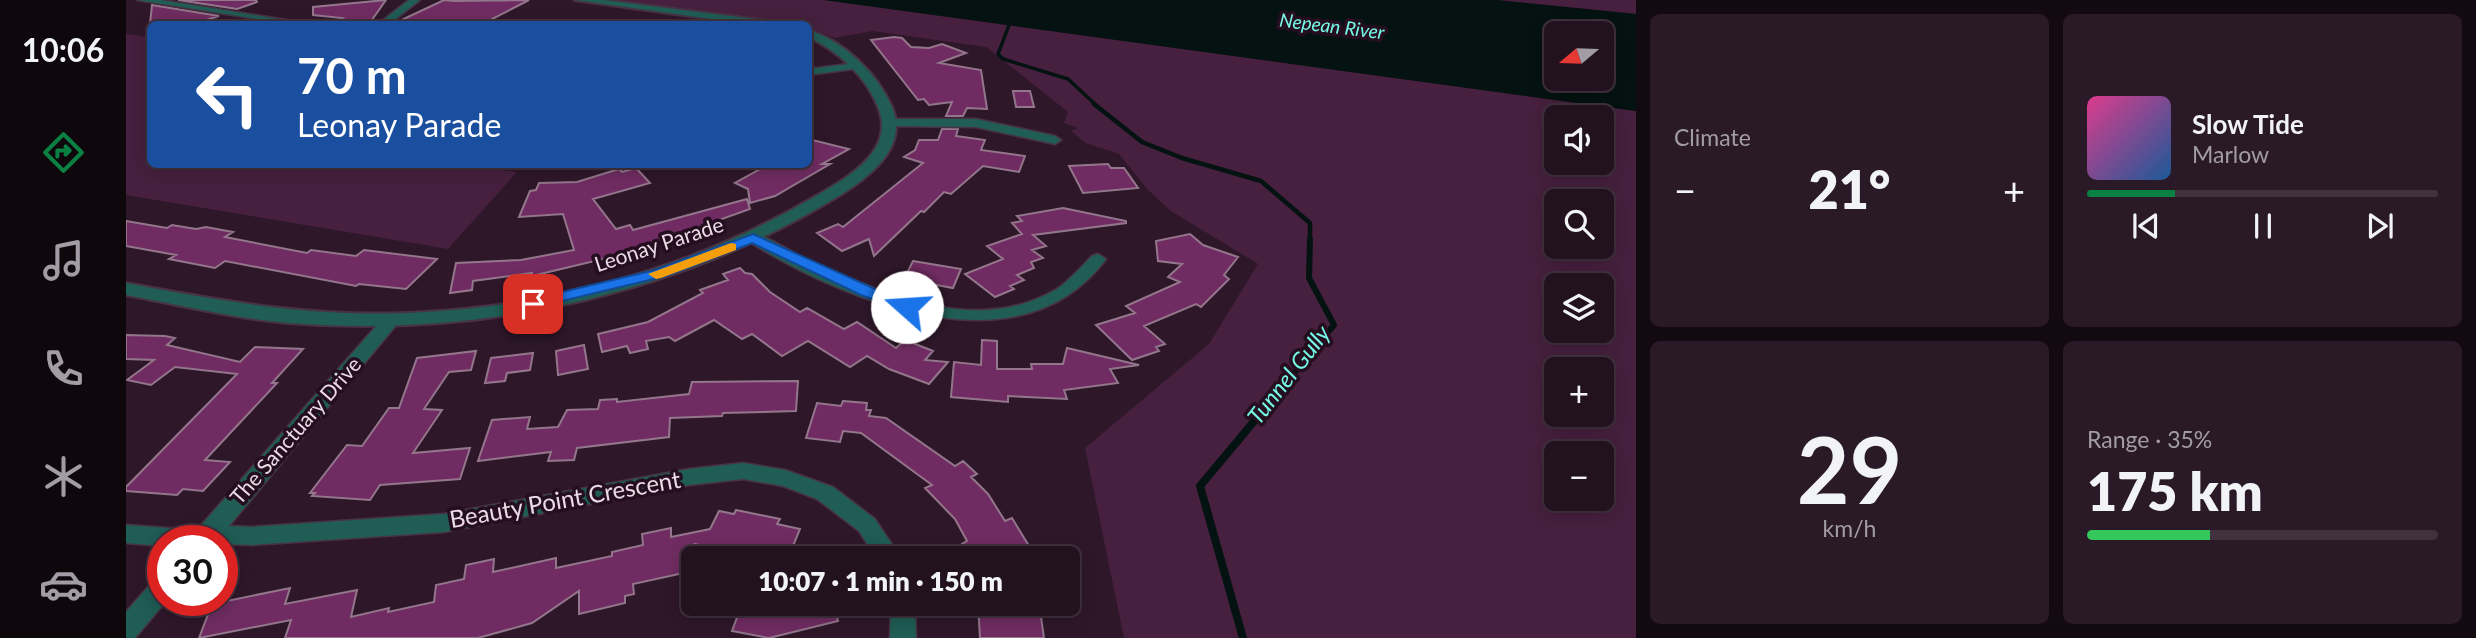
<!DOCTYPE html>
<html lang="en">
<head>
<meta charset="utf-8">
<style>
  body { margin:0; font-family:Lato,sans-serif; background:#2a1a28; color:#f1f3f6; height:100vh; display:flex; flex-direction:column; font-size:26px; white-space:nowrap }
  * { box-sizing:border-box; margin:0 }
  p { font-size:23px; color:#a29da4 }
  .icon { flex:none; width:38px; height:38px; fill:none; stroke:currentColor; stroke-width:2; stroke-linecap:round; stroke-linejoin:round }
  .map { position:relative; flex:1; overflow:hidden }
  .panel { display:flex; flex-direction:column; gap:14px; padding:14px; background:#130911; width:840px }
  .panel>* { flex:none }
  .banner { position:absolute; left:21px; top:21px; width:665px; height:147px; border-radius:10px; box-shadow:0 4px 18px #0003,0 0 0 2px #3f313d; background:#1a4fa0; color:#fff; overflow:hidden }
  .needle { width:46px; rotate:251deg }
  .fabs { position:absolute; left:1418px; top:21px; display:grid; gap:14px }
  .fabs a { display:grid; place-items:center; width:70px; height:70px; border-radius:10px; background:#22111f; box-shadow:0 4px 18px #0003,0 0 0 2px #3f313d; font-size:35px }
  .speed { position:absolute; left:21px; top:525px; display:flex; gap:14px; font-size:35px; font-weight:700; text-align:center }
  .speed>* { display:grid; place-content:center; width:91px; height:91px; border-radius:50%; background:#22111f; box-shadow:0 4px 18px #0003,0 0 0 2px #3f313d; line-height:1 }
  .speed .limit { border:10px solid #d22; background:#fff; color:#111 }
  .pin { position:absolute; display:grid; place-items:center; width:60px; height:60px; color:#fff; margin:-30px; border-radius:14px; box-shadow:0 4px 10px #0006 }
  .me { position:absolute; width:77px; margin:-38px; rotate:289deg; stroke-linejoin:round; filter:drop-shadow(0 0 5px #0008) }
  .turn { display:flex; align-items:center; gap:24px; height:147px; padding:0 35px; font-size:32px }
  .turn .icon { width:91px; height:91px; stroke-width:2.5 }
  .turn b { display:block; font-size:49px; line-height:60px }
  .big { font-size:52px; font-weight:800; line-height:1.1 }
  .panel .widget { flex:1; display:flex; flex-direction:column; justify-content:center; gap:10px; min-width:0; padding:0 24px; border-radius:10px; background:#2a1a28 }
  .panel .dial { align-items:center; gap:0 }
  .dial b { font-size:91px; line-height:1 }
  .song { display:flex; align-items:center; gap:21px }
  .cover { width:84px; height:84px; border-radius:10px; background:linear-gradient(135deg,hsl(330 70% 55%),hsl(210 70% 35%)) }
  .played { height:7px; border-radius:4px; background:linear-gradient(90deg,#0b8043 25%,#3f313d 25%) }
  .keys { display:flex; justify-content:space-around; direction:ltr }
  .heat { display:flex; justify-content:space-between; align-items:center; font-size:38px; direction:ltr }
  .charge { height:10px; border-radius:5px; background:linear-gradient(90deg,#34c759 35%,#3f313d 0) }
  .panel .tiles { flex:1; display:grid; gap:14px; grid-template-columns:repeat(2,1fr) }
  .trip { position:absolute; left:555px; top:546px; width:399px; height:70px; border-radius:10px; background:#22111f; box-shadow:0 4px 18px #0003,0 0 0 2px #3f313d; font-weight:800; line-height:70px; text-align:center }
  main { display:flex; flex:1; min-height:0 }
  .menu { display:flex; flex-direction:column; width:126px; justify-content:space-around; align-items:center; background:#0e070c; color:#a29da4 }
  .menu .icon { width:49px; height:49px }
  .menu .selected { color:#0b8043 }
  .menu b { font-size:32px; color:#f1f3f6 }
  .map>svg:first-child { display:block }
  .green { fill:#46203e; fill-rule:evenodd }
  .water { fill:#041311; fill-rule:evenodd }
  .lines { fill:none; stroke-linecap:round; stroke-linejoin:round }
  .stream-far3 { stroke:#041311; stroke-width:3.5 }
  .stream-far2 { stroke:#041311; stroke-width:4.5 }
  .stream-far1 { stroke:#041311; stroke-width:6 }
  .stream { stroke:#041311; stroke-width:8 }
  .building { fill:#702c62; stroke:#93768b; stroke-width:2 }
  .minor-casing { stroke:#483243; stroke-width:3 }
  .tertiary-casing { stroke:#483243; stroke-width:4 }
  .minor { fill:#1f5d55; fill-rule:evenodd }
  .tertiary { fill:#1f5d55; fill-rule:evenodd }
  .route { fill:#1a73e8; stroke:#114b97; stroke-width:2 }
  .slow { fill:#f59e0b }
  .labels { text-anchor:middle; stroke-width:7; stroke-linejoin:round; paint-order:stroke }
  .far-water-label { font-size:19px; font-style:italic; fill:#76f9e7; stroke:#240e1f }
  .street-label { font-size:21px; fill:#ebdbe6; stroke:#240e1f }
  .water-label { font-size:23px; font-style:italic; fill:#76f9e7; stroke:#240e1f }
  .near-street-label { font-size:24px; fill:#ebdbe6; stroke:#240e1f }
</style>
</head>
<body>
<main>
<nav class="menu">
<b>10:06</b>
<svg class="icon selected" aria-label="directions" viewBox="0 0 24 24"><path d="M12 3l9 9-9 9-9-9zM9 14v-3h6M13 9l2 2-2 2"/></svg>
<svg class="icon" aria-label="music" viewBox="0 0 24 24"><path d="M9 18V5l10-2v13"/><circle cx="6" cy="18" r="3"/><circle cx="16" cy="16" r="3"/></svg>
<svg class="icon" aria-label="phone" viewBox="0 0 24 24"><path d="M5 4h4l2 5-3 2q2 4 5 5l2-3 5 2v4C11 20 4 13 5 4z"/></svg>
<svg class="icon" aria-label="climate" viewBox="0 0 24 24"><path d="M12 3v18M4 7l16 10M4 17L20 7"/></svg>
<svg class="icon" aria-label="car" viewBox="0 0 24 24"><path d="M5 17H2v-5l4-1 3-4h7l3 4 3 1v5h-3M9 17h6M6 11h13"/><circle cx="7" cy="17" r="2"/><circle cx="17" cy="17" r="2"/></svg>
</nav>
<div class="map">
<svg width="1510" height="638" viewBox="0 0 1510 638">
  <rect width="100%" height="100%" fill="#2e1729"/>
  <path class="green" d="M492,0H698L1510,111V638H998L959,448L1083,344L1132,264L1045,211L1022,190L993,154L960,143L945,131L952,128L938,123L942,112L860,47L746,31L709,38L683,28L682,24ZM1430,117H1475V163H1430ZM1430,201H1475V247H1430ZM1430,285H1475V331H1430ZM1430,369H1475V415H1430ZM1430,453H1475V499H1430Z
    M1371,0H1510V14Z
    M0,34L24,37V164H331L391,172L322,249L0,195Z"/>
  <path class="water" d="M698,0H1371L1510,14V111ZM1430,33H1475V79H1430Z"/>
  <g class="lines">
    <path class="stream-far3" d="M885,20L872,54L877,59L942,79L970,105"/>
    <path class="stream-far2" d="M968,104L1016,142L1056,158L1135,181L1184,223V240"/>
    <path class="stream-far1" d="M1134,414L1208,325L1183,278L1184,239"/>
    <path class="stream" d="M1117,638L1074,486L1135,413"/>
  </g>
  <path class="building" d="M52,0H130L131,2L111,9Z
    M260,0L243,24H202L216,18L187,15V7Z
    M318,0L327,1L403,0L366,19V24H267Z
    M26,5L93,16L68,24H24Z
    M768,37L776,38L785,47L803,48L816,44L840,53L813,63L855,70L861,109L841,108L837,116H820L826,102L803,105L798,99L792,100L745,40Z
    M887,91H904L908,107H890Z
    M816,129H832L830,136L859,140L855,150L899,156L893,172L857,166L825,194L818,192L798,212L795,211L748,256L743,239L716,251L691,233L712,224L717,227L797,163L778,157L789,150L793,140H812Z
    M682,139L723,149L696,164H704L649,196L624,203L622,189L609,183L643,164H682Z
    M982,164L985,168H998L1012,188L957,193L943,166Z
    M510,168L524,183L467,199L490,229L504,225L507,230L621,199L624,209L526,244L527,247L406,276V273L347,281L346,290L324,293L330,263L395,260L448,250L437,214L393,217L404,191L410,190L413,183L451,182L493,169L496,172Z
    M937,208L1000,221V223L907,235L920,246L906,250L917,258L905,262L908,268L891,275L898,280L884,286L888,289L869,297L839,274L877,259L861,246L896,234L886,223L896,221L891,216Z
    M0,221L41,228L46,225L70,229L80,227L107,232L99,237L181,253L185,250L230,256L238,250L311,259L280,289L233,284L230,286L99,261L89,268L43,259L50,255L0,246Z
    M1064,234L1077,245L1112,257L1098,275L1103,279L1075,307L1070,304L1018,326L1039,344L1030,347L1033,351L1006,360L970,325L1009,313L1000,306L1054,282L1042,277L1056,264L1032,261L1030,241Z
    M787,261L835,269L827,288L778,279Z
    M614,268L619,273L626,274L644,292L674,312L681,308L718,329L731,322L770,348L779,340L807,351L799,360L822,362L803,384L763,369L741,356L724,367L682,341L656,356L626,334L616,339L588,320L549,341L543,337L520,341L522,349L504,353L501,346L476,352L472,334L522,322L577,293L574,290L602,280L597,274Z
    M0,335L39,336L49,338L41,345L114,362L129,347L177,349L146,383H151L79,460L104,462L77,491L57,489L51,495L0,491V487L111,374L49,367L25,385L1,380L28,360L0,359Z
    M856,340L871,341V369H906L905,364H937L941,348L1013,365L984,369L992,383L938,390L941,399L882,396V402L825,397L828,362L855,365Z
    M458,345L462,369L432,375L430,351Z
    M350,351L345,370L323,372L298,409L316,410L287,453L344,448L334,479L254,485L244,500L186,496L189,493H184L221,445L236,446L263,408H273L291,358Z
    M407,353L404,370L381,373L379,381L359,383L365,358Z
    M672,381L670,411L597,413L596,416L544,418L543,437L451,448L448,460L422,461L425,452L352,461L366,420L404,417L401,429L432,427L441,410L472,409L474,400L491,399V402L563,394L566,382Z
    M717,401L741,403L740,410H745L743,416L760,418L829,466L837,461L851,474L845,477L862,494L879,521L886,518L903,546L866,558H843L836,544L841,541L829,519L799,488L806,485L735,433L717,431L714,442L680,438L691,403L715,406Z
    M610,510L654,519L651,524L674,529L665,551L657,550L653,558L618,550L616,555L569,544L571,558H567V571L507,584L508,594L499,596V603L453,614V591L406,623L352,638H159L165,620L73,638L86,604L164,588L159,604L231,590L225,617L263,608L262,612L308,602L310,585L338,579L340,565L368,559L367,572L430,558V568L486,556V552L517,545L516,534L545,528V537L584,529L593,511L608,514Z
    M616,604H708L712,621L643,638L606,631Z
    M852,604H904L906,617H915L918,638H854Z"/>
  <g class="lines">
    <defs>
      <path id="minor" d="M11,0H35L185,24H163Z
        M283,0H294L263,24H252Z
        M731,63L736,66L735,68L682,75V69Z
        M764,119H850L929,136L935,140L929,144L850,127L760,126L758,123Z
        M627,233C646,238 666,253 685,262C761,295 852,336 931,289C944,280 955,267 966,256L972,254L980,259C894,374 720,302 622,241L619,238Z
        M265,315L274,320L271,324L103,526L126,527L318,514L563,469L617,463L659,470L707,487L749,519L775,558H750L733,531L691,499L657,486L617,479L563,485L318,532L126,545L96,544V541H37V546L0,543V525L71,530L259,316Z
        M37,577V600H41L9,638H0V612L28,580Z
        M765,604H789L790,638H764Z"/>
      <path id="tertiary" d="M449,0H478L643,21L648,24H621Z
        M682,30C718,41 751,73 766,107C784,150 738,181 706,200C544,297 351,338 162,323C107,318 54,305 0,295V283C100,302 196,319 299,312C437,304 570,266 690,196C723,177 770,150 752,107C740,76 712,51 682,37Z"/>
    </defs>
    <use href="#minor" class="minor-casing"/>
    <use href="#tertiary" class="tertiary-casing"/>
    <use href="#minor" class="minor"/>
    <use href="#tertiary" class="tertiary"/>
  </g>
  <path class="route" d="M627,234L789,307L781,312L735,295L626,243L540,276L407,308L399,304L402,300L529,270Z"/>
  <path class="slow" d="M605,243L610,244V250L535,278L530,279L522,274Z"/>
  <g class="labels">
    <g class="far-water-label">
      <text transform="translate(1206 26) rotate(7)" y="7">Nepean River</text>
    </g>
    <g class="street-label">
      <text transform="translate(533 245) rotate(-18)" y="7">Leonay Parade</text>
      <text transform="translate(170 431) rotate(-49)" y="7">The Sanctuary Drive</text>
    </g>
    <g class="water-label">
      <text transform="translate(1163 375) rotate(-52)" y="8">Tunnel Gully</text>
    </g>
    <g class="near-street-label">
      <text transform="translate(439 500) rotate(-10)" y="8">Beauty Point Crescent</text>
    </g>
  </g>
</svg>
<div class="fabs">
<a><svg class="needle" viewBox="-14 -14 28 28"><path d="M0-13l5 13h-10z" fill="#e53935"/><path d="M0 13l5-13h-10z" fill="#a29da4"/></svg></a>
<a><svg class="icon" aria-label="sound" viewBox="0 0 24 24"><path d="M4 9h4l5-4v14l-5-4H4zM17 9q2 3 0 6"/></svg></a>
<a><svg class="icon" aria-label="search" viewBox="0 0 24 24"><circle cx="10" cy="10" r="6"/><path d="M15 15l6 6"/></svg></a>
<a><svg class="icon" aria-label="layers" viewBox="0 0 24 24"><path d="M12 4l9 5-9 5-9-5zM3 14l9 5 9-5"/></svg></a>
<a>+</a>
<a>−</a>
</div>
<div class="speed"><div class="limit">30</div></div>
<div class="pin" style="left:407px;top:304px;background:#d93025"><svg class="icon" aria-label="arrive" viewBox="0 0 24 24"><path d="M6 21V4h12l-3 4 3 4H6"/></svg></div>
<svg class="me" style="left:781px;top:307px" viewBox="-20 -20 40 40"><circle r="19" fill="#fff"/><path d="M0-13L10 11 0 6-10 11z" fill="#1a73e8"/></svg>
<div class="trip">10:07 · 1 min · 150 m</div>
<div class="banner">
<div class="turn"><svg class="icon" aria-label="left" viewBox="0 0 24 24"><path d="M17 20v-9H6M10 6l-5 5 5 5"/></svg><div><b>70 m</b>Leonay Parade</div></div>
</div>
</div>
<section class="panel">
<div class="tiles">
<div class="widget"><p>Climate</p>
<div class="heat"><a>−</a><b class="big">21°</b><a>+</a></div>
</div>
<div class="widget">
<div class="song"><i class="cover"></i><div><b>Slow Tide</b><p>Marlow</p></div></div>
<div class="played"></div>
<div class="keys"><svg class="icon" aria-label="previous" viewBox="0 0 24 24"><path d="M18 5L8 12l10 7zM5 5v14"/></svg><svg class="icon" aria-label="pause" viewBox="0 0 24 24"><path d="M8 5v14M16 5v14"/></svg><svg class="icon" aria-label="next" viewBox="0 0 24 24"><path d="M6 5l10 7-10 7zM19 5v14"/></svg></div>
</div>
<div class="widget dial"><b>29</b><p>km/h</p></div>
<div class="widget"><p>Range · 35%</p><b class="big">175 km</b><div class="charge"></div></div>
</div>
</section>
</main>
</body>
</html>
